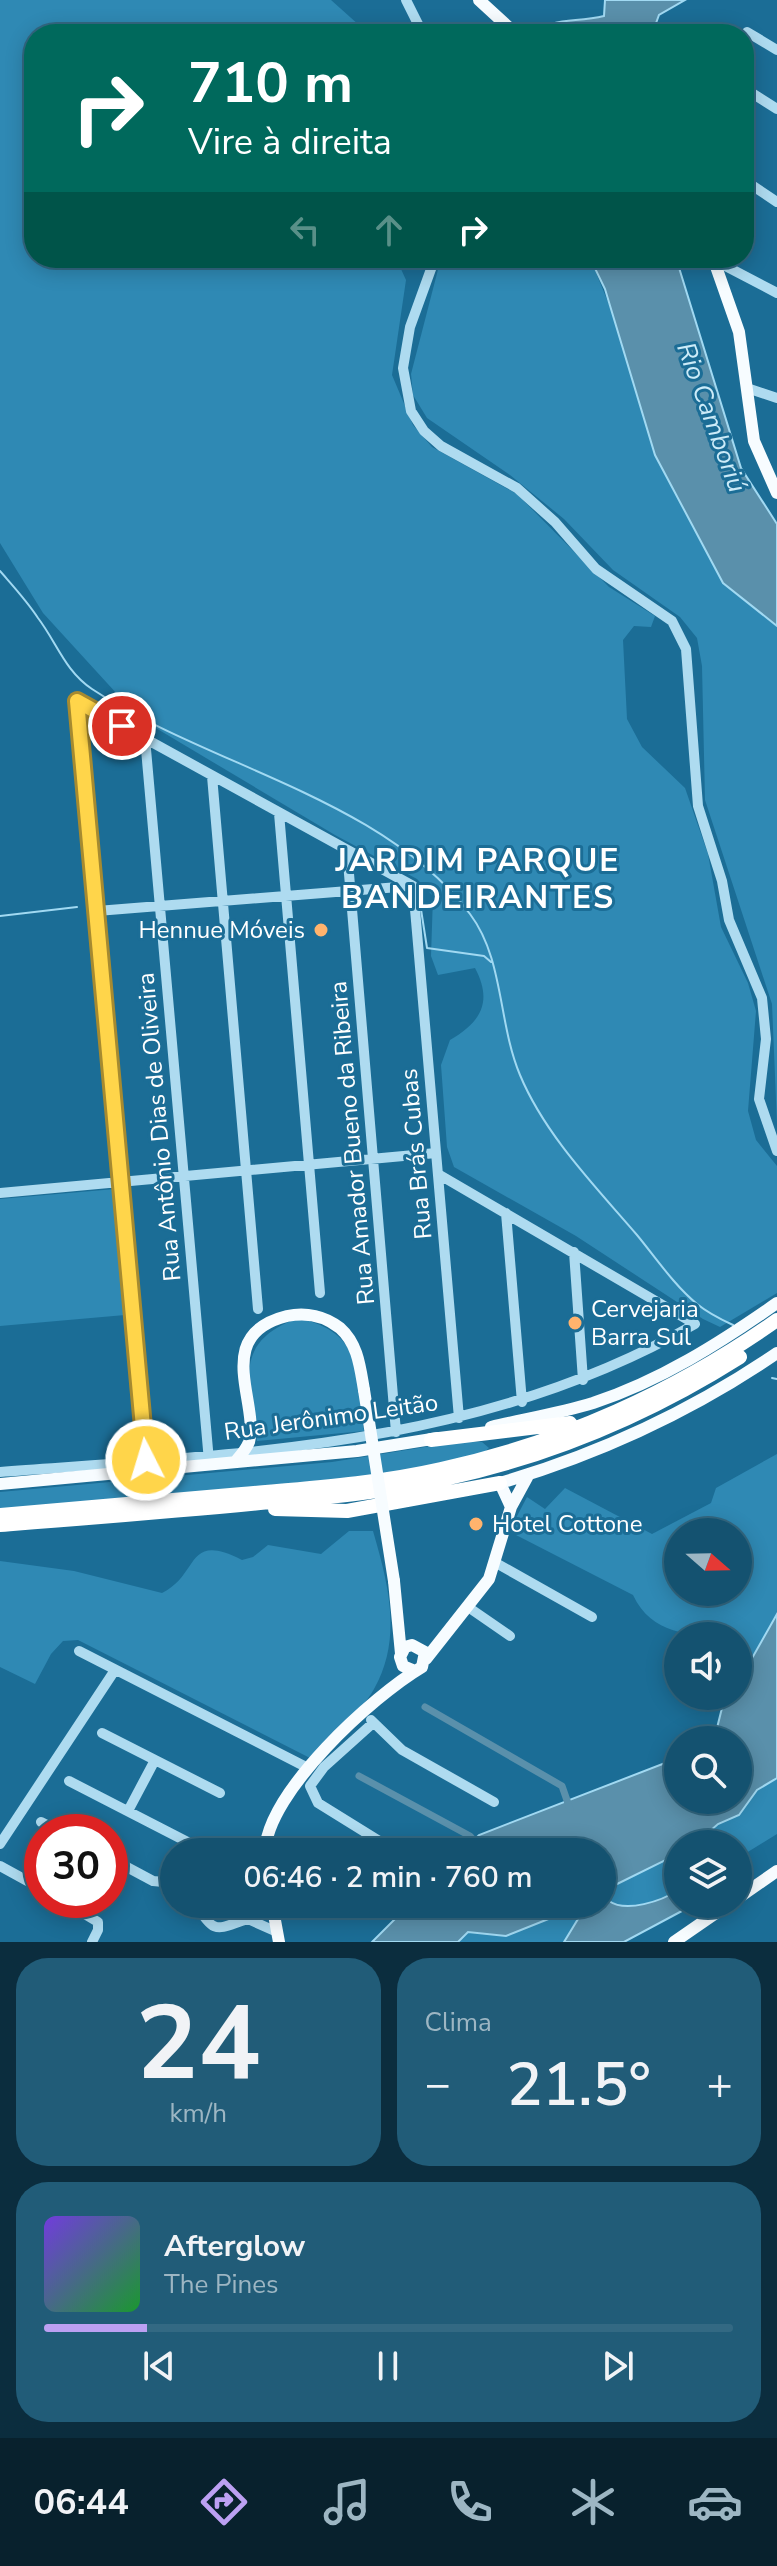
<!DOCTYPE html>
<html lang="pt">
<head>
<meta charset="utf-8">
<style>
  body { margin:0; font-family:"Nunito Sans",sans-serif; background:#215c78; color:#f1f3f6; height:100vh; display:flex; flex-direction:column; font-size:30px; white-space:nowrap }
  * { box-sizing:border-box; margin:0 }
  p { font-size:26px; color:#9db6c3 }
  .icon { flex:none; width:44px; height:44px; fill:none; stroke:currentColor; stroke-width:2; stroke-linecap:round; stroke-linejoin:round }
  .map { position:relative; height:1942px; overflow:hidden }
  .sheet { display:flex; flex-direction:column; gap:16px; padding:16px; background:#0b2d3e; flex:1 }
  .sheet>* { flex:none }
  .top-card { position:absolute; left:24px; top:24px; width:730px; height:244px; border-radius:32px; box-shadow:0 4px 20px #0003,0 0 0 2px #336983; background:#00695c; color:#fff; overflow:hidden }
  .needle { width:52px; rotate:110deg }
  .tools { position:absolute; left:664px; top:1518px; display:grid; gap:16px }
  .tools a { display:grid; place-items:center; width:88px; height:88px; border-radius:50%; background:#145270; box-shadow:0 4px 20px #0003,0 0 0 2px #336983; font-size:40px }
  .speed { position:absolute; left:24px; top:1814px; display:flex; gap:16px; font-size:40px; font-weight:700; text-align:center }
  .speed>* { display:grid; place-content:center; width:104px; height:104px; border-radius:50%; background:#145270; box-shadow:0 4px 20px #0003,0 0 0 2px #336983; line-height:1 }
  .speed .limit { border:12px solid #d22; background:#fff; color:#111 }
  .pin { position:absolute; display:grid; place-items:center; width:68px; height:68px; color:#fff; margin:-34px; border:4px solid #fff; border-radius:50%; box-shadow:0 2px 8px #0007 }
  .me { position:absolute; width:88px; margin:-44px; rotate:355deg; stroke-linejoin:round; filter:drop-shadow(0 0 6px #0008) }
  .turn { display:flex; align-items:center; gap:28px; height:168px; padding:0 32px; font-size:36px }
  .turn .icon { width:104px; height:104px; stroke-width:2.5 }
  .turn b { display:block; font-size:56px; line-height:68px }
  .lanes { display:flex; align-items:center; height:76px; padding:0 32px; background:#0003; justify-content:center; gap:40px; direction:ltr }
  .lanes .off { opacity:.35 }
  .big { font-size:60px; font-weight:600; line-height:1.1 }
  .sheet .card { flex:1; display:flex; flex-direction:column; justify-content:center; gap:12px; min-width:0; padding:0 28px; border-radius:32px; background:#215c78 }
  .sheet .dial { align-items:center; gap:0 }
  .dial b { font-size:104px; line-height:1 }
  .song { display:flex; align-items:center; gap:24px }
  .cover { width:96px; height:96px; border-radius:12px; background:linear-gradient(135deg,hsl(260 70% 55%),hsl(130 70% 35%)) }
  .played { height:8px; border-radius:4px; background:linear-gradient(90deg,#bca0f2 15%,#336983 15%) }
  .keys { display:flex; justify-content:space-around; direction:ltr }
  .heat { display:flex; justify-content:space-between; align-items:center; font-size:44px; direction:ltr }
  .sheet .tiles { flex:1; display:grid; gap:16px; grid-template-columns:1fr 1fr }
  .card:last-child { grid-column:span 2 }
  .trip { position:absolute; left:160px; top:1838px; width:456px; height:80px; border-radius:40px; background:#145270; box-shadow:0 4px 20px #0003,0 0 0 2px #336983; font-weight:600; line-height:80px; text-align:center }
  .tab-bar { display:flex; height:128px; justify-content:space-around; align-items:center; background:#08212d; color:#9db6c3 }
  .tab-bar .icon { width:56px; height:56px }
  .tab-bar .on { color:#bca0f2 }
  .tab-bar b { font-size:36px; color:#f1f3f6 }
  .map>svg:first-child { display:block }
  .green { fill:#2f89b4; fill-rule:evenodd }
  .water { fill:#5a90ab; stroke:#a1d9f2; stroke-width:2 }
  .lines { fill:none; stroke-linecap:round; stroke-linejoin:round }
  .stream { stroke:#a1d9f2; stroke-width:2 }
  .canal { stroke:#5a90ab; stroke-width:7 }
  .minor { stroke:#aedbf0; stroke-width:10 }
  .major { stroke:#f7fcff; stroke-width:12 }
  .highway { stroke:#fff; stroke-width:14 }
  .major-bridge { stroke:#f7fcff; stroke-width:12 }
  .route-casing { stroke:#a68a30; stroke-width:20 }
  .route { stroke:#ffd54a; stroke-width:14 }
  .poi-dot { fill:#ffb36d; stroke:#1b6d96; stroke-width:3 }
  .labels { text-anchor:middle; stroke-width:6; stroke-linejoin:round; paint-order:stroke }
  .poi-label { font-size:24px; fill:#fff; stroke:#1b6d96; text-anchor:start }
  .street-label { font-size:24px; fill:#fff; stroke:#1b6d96 }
  .water-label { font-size:26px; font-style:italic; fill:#ccebf8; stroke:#1b6d96 }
  .district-label { font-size:32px; font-weight:bold; letter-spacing:2px; fill:#fff; stroke:#1b6d96 }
</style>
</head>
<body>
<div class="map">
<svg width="777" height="1942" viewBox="0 0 777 1942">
  <rect width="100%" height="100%" fill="#1b6d96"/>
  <path class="green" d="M0,0H331L369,34H34V258H396L406,280L392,375L413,425L432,447L517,494L609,587L655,616L651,627L634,626L623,640L627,719L642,747L685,788L708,854L721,927L748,983L756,1011L748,1111L756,1140L777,1166V1293L720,1327L703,1319L576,1236L454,1167L447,1147L441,1065L450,1040C481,1022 493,1002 475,968L438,975L431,956L433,896L417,879L335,835L139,718L43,613L0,543Z
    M441,258H590L723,583L777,626V1124L772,1004L705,800L702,666L697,638L680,617L613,570L564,519L510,475L427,418L413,395L411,374Z
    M115,1189L125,1315L0,1326V1199Z
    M298,1318C365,1333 356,1374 364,1431L257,1441C250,1382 231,1343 298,1318Z
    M456,1442H482L489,1448L481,1455L374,1476L0,1509V1492L332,1462Z
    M777,1454V1614L746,1670L738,1666V1636C698,1636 653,1638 633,1595L516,1535V1518L527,1497L545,1509L565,1488L652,1534L711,1503L716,1488ZM678,1532H738V1592H678Z
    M349,1531H373C388,1583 403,1638 374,1689C360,1714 330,1736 310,1758L78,1640L63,1641L51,1654L35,1684L0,1667V1561L74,1571L162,1593C200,1575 185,1531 242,1560L253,1557L268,1545L321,1554Z
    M777,1778V1834L738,1858V1844H695L718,1824L739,1815L757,1789Z
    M678,1854V1890C662,1901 626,1913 609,1901L613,1886Z
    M577,1908L581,1914L564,1942H458L468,1932L506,1936Z"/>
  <path class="water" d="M605,0H685L659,15L652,34H529C555,17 573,23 604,16Z
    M590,258H676L741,468L777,524V626L723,583L655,455L605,289Z
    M777,1614V1778L757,1790L739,1815L718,1824L695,1844H678V1854L613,1886L609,1901C626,1913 662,1901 678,1890V1904H695L624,1942H564L581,1914L576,1908L506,1936L468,1932L458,1942H372L410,1904H602V1852H462L479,1835L678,1758V1800H738V1740H714L722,1708L730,1696H738V1683Z"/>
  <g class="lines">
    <path class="stream" d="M0,571C13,586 27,601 38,618C57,643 65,671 92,689C209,767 382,797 470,914C504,959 498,1023 520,1075C545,1135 595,1186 637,1235C656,1258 674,1285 697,1304C708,1313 720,1319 733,1325
      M420,903L427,948L484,956L491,962
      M0,916L77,907
      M772,1378L777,1379"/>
    <path class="canal" d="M425,1707L562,1786L570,1809
      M359,1776L470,1836L483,1852"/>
    <path class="minor" d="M406,0L423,34
      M747,32L777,50
      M744,88L777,109
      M744,180L777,202
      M435,258L410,327L403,368L411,411L424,431L441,446L517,488L555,522L596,569L672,621L686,649L698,806L722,881L729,920L762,998L766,1039L759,1099L777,1151
      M714,260L777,293
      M747,388L777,398
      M77,701L146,1460
      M77,701L413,886
      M145,738L209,1461
      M212,776L258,1309
      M279,813L320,1293
      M347,850L396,1432
      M413,886L459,1418
      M97,911L411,886
      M0,1193L436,1153
      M506,1213L522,1402
      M574,1252L583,1380
      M0,1472C240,1454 482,1447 695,1324L438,1174
      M496,1563L592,1617
      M468,1607L510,1636
      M79,1651L308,1768
      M371,1720L402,1750L494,1802
      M373,1723L324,1767L310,1786L318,1803L397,1852
      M102,1733L220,1793
      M69,1781L207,1852
      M128,1811L155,1760
      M41,1822L61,1832
      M0,1844L115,1670
      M110,1858L153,1881L174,1883
      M0,1866L42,1889
      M61,1900L98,1922V1930L92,1942
      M196,1904C215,1937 218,1928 248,1919L277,1932"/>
    <path class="major" d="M479,0L516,34
      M713,258L739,332L754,441L777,493
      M491,1427C525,1419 560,1413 593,1403C660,1381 720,1343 777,1303
      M235,1462C240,1456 246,1450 249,1442C260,1403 211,1335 287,1316C306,1312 325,1316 340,1328C358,1344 360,1367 364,1390
      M0,1484L357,1451L438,1438
      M511,1507L500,1483C599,1454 692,1411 777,1353
      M394,1581L401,1654
      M426,1659L489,1579L511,1507L529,1474
      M265,1852C267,1792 373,1696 422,1667L425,1652L412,1645L405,1647L400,1657L403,1666L415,1671
      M738,1898L777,1871
      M272,1904L279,1942
      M674,1942L729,1904"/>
    <path class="highway" d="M431,1440L570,1423
      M275,1509L347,1511L500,1483
      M0,1515C81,1508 161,1501 242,1494C309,1488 375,1484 441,1469C561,1443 676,1391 777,1320
      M0,1525C90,1518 181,1511 271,1502C330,1497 388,1492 445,1479C550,1456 650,1414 740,1357"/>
    <path class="major-bridge" d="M364,1390L394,1581"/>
  </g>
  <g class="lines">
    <defs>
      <path id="route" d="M122,726L77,701L146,1460"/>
    </defs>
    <use href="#route" class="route-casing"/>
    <use href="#route" class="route"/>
  </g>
  <g class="poi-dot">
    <circle cx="321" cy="930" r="8"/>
    <circle cx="575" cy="1323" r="8"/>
    <circle cx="476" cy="1524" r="8"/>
  </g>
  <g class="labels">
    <g class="poi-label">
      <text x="305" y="938" text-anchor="end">Hennue Móveis</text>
      <text x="591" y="1317">Cervejaria<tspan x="591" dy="28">Barra Sul</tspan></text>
      <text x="492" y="1532">Hotel Cottone</text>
    </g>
    <g class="street-label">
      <text transform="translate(159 1127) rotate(-95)" y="8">Rua Antônio Dias de Oliveira</text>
      <text transform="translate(352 1143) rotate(-95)" y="8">Rua Amador Bueno da Ribeira</text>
      <text transform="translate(416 1154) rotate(-95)" y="8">Rua Brás Cubas</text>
      <text transform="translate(331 1417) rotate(-8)" y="8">Rua Jerônimo Leitão</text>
    </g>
    <g class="water-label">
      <text transform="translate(712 417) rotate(70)" y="9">Rio Camboriú</text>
    </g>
    <g class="district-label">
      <text x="478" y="871">JARDIM PARQUE<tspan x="478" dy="37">BANDEIRANTES</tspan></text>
    </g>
  </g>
</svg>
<div class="tools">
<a><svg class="needle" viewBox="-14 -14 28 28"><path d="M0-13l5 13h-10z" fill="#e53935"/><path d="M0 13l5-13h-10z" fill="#9db6c3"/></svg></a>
<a><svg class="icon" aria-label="sound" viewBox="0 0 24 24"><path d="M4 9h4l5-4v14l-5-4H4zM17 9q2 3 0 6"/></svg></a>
<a><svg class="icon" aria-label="search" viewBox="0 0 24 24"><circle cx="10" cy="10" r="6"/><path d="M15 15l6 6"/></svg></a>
<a><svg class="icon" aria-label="layers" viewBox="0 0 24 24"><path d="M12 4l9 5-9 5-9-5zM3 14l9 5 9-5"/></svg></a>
</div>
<div class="speed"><div class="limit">30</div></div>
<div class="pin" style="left:122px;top:726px;background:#d93025"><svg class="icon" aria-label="arrive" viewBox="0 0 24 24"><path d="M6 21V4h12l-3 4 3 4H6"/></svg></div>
<svg class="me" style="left:146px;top:1460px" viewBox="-20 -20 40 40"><circle r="17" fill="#ffd54a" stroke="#fff" stroke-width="3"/><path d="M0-11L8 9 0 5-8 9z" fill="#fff"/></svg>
<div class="trip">06:46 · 2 min · 760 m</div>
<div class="top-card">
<div class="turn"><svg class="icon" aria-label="right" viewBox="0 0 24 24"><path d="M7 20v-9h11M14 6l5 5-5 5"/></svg><div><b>710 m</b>Vire à direita</div></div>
<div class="lanes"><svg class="icon off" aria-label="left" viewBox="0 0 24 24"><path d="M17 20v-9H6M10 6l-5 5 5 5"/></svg><svg class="icon off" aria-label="ahead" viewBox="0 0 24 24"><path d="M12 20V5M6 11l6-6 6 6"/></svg><svg class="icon" aria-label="right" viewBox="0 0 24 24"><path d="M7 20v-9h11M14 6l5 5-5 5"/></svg></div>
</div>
</div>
<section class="sheet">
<div class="tiles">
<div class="card dial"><b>24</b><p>km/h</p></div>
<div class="card"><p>Clima</p>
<div class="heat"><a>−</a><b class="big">21.5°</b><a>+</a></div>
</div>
<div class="card">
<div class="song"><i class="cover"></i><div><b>Afterglow</b><p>The Pines</p></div></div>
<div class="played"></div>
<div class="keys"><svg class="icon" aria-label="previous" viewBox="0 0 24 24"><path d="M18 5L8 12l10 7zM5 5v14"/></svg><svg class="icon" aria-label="pause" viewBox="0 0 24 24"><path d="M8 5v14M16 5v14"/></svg><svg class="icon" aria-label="next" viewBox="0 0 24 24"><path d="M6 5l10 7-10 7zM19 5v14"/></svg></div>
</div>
</div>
</section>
<nav class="tab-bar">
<b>06:44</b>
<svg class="icon on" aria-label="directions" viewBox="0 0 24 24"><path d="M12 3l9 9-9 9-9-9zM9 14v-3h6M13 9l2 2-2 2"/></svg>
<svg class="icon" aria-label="music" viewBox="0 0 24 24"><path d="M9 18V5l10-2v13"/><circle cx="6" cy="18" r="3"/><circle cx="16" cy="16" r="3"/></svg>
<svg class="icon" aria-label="phone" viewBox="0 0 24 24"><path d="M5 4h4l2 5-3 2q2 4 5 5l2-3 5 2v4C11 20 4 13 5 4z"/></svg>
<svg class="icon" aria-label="climate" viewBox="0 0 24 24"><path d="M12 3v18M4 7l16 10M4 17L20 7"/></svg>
<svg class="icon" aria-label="car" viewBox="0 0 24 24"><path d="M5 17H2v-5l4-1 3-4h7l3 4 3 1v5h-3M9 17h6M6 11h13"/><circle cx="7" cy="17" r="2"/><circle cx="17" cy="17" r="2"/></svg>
</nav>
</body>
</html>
